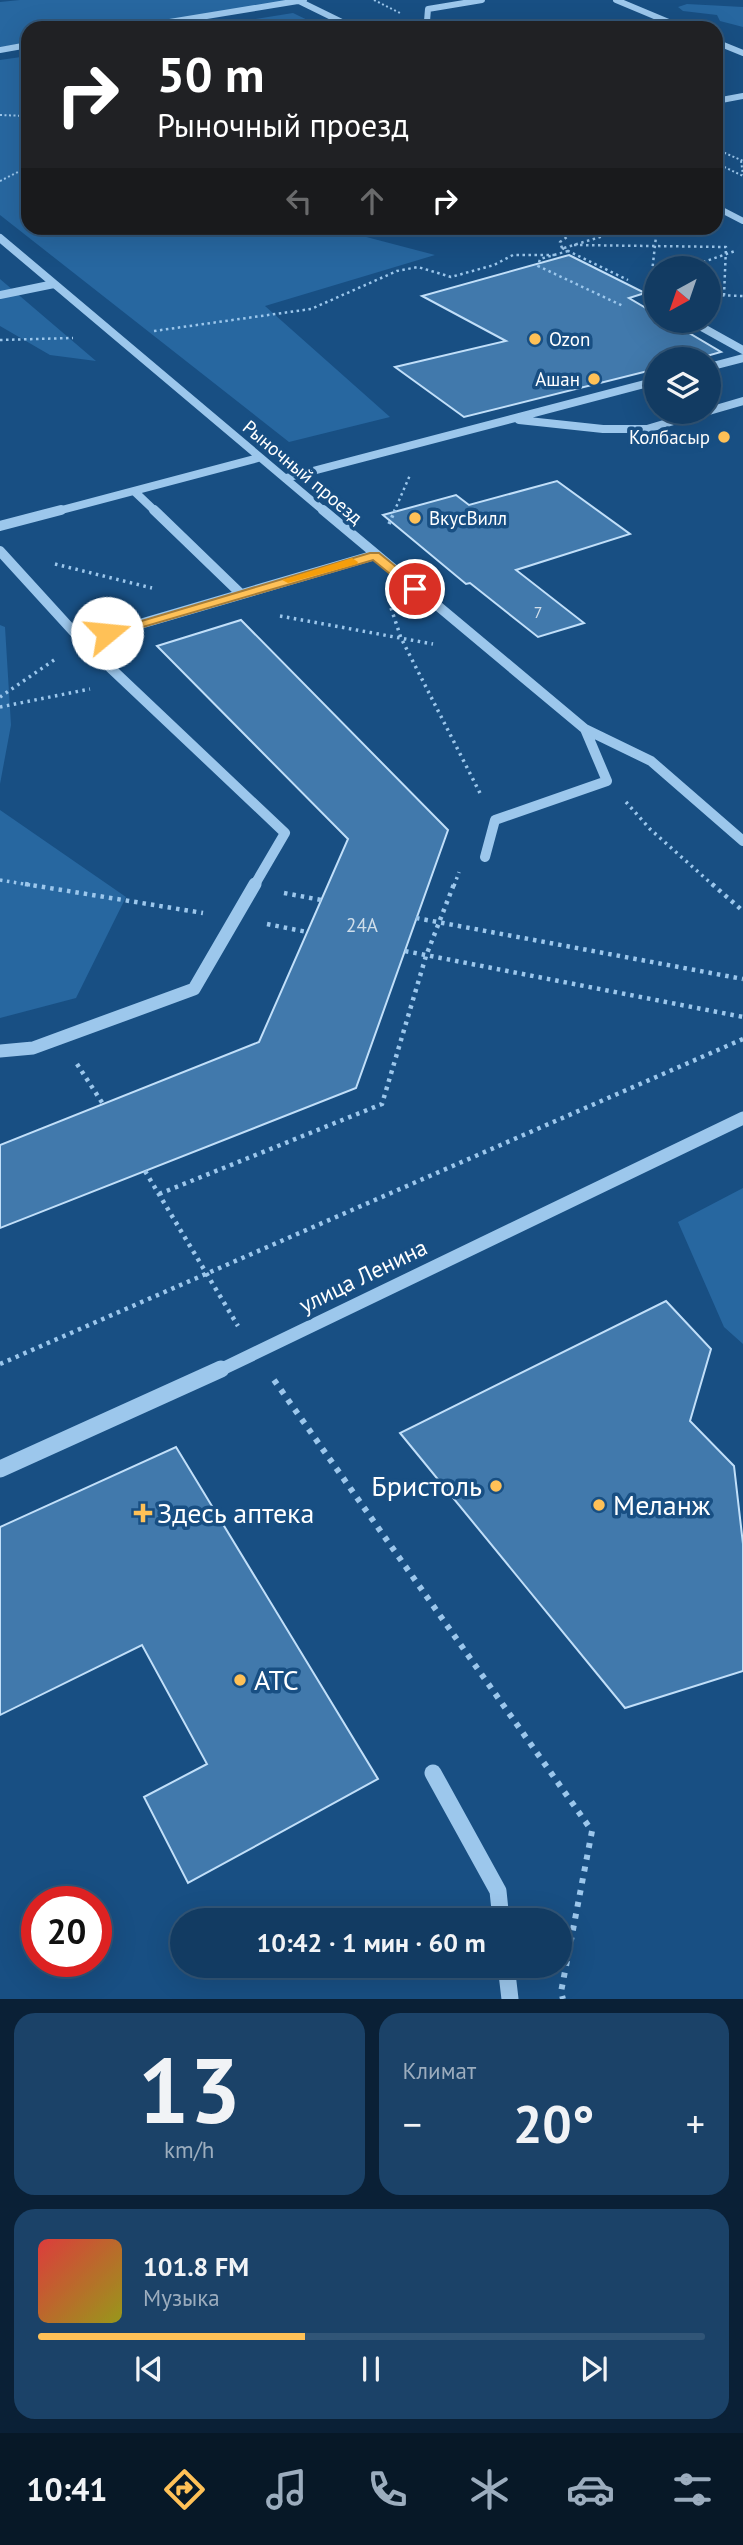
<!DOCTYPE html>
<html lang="ru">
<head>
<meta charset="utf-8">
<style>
  body { margin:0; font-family:"PT Sans",sans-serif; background:#1b4268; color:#f1f3f6; height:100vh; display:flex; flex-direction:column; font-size:26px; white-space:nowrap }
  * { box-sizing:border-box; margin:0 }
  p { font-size:23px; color:#9cadbe }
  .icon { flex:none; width:38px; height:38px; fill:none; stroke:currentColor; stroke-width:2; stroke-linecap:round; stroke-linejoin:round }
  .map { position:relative; height:1999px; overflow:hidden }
  .drawer { display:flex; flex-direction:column; gap:14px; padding:14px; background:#0a2036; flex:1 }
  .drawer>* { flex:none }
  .guide { position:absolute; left:21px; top:21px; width:702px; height:214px; border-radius:21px; box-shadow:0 7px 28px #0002,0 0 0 2px #315577; background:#202124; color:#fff; overflow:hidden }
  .needle { width:46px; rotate:220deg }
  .buttons { position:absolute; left:644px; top:256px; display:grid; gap:14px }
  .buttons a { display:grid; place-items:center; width:77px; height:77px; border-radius:50%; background:#123b62; box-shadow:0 7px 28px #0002,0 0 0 2px #315577; font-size:35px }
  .speed { position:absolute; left:21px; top:1886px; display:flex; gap:14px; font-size:35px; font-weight:700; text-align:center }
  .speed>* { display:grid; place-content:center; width:91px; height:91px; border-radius:50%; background:#123b62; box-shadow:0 7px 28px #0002,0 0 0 2px #315577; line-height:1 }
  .speed .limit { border:10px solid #d22; background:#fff; color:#111 }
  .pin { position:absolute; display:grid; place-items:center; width:60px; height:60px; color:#fff; margin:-30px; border:4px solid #fff; border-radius:50%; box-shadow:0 2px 7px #0007 }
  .me { position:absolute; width:77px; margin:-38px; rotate:73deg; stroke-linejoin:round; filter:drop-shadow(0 0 5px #0008) }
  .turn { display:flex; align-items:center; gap:24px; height:147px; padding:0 21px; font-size:32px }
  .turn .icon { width:91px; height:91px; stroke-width:2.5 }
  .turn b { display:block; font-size:49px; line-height:60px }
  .lanes { display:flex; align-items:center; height:66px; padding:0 21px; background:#0003; justify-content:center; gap:35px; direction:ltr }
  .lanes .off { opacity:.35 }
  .big { font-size:52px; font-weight:600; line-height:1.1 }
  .drawer .card { flex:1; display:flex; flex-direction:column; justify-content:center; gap:10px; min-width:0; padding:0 24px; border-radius:21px; background:#1b4268 }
  .drawer .dial { align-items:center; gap:0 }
  .dial b { font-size:91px; line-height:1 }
  .song { display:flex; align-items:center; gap:21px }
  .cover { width:84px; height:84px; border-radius:10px; background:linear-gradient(135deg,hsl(0 70% 55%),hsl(60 70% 35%)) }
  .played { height:7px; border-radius:4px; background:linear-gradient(90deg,#ffc157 40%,#315577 40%) }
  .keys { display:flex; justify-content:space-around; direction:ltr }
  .heat { display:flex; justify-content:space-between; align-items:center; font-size:38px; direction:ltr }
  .drawer .tiles { flex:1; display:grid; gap:14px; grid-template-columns:1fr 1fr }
  .card:last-child { grid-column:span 2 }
  .trip { position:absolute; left:170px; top:1908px; width:402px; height:70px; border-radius:35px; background:#123b62; box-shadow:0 7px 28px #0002,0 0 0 2px #315577; font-weight:600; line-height:70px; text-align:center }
  .tab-bar { display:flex; height:112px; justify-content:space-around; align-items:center; background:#071827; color:#9cadbe }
  .tab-bar .icon { width:49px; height:49px }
  .tab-bar .on { color:#ffc157 }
  .tab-bar b { font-size:32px; color:#f1f3f6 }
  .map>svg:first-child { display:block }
  .green { fill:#2767a0 }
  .building { fill:#4179ac; stroke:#c1dff9; stroke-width:2 }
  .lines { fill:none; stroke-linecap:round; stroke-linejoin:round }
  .path-far4 { stroke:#9cc7ec; stroke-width:2; stroke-dasharray:2 2.5; stroke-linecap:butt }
  .path-far3 { stroke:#9cc7ec; stroke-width:2.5; stroke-dasharray:2.5 3.5; stroke-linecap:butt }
  .path-far2 { stroke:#9cc7ec; stroke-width:3.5; stroke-dasharray:2.5 4.5; stroke-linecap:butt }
  .path-far1 { stroke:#9cc7ec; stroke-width:4.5; stroke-dasharray:3.5 5; stroke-linecap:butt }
  .path { stroke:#9cc7ec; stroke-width:6; stroke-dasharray:5 7; stroke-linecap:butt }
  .minor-far4 { stroke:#9cc7ec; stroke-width:6 }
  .minor-far3 { stroke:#9cc7ec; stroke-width:8 }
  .minor-far2 { stroke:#9cc7ec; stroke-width:10 }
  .minor-far1 { stroke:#9cc7ec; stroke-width:13 }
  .minor { stroke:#9cc7ec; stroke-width:17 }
  .route { fill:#ffc157; stroke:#a67d39; stroke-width:2 }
  .slow { fill:#f59e0b }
  .poi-dot { fill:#ffc157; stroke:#184f83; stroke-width:2.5 }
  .labels { text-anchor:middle; stroke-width:7; stroke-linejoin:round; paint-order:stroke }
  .far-number-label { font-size:16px; fill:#d0deea }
  .far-poi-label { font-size:19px; fill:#fff; stroke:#184f83; text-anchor:start }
  .far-street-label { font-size:19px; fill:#fff; stroke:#184f83 }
  .number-label { font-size:19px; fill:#d0deea }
  .street-label { font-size:23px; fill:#fff; stroke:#184f83 }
  .near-poi-label { font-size:28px; fill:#fff; stroke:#184f83; text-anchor:start }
</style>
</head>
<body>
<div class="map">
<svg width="743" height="1999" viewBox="0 0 743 1999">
  <rect width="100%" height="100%" fill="#184f83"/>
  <path class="green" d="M20,0H292L119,28H28V43L0,47V2Z
    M687,4L743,7V27L720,21L717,15L683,11L678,7Z
    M293,13L324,28H200Z
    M28,56V228H332L435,255L265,306L390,417L289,442L0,215V60Z
    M0,279L96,361L50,355L0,326Z
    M0,625L5,627L11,725L0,784Z
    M0,810L126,897L76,998L0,1018Z
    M743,1188V1344L724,1327L678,1222Z"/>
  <path class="building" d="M569,255L645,293L629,298L656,314V320H667L721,352L696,359H656V369L464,417L395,367L506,341L422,296Z
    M557,481L630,534L516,570L584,623L538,637L470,583L466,584L383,515L456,495L469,505Z
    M241,620L448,830L356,1088L0,1228V1145L259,1042L348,839L157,646Z
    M666,1301L711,1349L690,1421L734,1466L743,1544V1671L625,1708L400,1433Z
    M176,1447L378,1779L188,1883L144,1797L207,1764L142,1645L0,1715V1527Z"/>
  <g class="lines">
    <path class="path-far4" d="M374,0L400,13
      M0,115L28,116
      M716,149L743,161
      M741,161L743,175
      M716,163L743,176
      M0,181L28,167"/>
    <path class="path-far3" d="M574,245L726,247L724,296L714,300
      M562,248L628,280
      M562,248L560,242L579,228
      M564,248L630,228
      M568,251L540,259L538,266L623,306
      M686,268L735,251
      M652,272L657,228
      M710,295L743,296
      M154,331L311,309L397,271L418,267L451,277L494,265L513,255H556
      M0,340L73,338
      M394,512L410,475"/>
    <path class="path-far2" d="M389,524L395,510
      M55,564L152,588
      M391,608L401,638L481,795
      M280,616L433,644
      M0,697L57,658
      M0,707L90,689
      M626,802L650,829L714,886
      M0,880L36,886
      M454,886L459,872"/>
    <path class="path-far1" d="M25,884L203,913
      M712,884L743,911
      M284,893L321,900
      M416,918L743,979
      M267,924L307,932
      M405,951L743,1017
      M77,1064L103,1104
      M145,1171L238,1326
      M159,1194L382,1104L426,956L454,884
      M0,1364L743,1039"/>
    <path class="path" d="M274,1380L592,1831L561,1992L563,1999"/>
    <path class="minor-far4" d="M616,0L683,28
      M299,1L354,28
      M427,21L428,9L482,0
      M133,28L304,0
      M716,42L743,53
      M0,50L28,45
      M716,101L743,96
      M716,207L743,221"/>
    <path class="minor-far3" d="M0,238L325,512
      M0,295L54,284
      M649,299L656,303
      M689,320L743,350
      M709,367L743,358
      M709,411L743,401
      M519,420L603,429H647L707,411
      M286,478L656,381
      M135,492L156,512
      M54,512L258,458"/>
    <path class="minor-far2" d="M154,510L240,593
      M323,510L585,729L651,761L743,841
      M0,526L61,510
      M0,551L82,641L285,833L254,886
      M82,641L375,555
      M485,857L495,820L607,781L585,729"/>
    <path class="minor-far1" d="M0,1051L33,1048L194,989L255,884
      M218,1371L743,1118"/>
    <path class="minor" d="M0,1469L221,1369
      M433,1773L498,1891L501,1920
      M506,1965L510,1999"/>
  </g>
  <path class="route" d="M370,553H379L420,586V591H411L373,560L112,636H103L101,633Z"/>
  <path class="slow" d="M352,558L358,562L357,564L288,583L282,580Z"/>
  <g class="poi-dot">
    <circle cx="535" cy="339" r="7"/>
    <circle cx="594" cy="379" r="7"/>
    <circle cx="724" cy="437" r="7"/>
    <circle cx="415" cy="518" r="7"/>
    <circle cx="496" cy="1486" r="7"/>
    <circle cx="599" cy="1505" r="7"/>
    <path d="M139.5 1502.5h7v7h7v7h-7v7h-7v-7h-7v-7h7z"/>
    <circle cx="240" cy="1680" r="7"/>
  </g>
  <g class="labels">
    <g class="far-number-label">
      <text x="538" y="618">7</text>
    </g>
    <g class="far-poi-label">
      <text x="549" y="346">Ozon</text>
      <text x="580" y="386" text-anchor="end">Ашан</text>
      <text x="710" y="444" text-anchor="end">Колбасыр</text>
      <text x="429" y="525">ВкусВилл</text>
    </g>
    <g class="far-street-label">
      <text transform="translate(303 472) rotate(40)" y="7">Рыночный проезд</text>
    </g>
    <g class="number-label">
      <text x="362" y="932">24А</text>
    </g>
    <g class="street-label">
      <text transform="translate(363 1276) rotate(-26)" y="8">улица Ленина</text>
    </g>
    <g class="near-poi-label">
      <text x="482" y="1496" text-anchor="end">Бристоль</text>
      <text x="613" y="1515">Меланж</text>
      <text x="157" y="1523">Здесь аптека</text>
      <text x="254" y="1690">АТС</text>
    </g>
  </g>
</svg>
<div class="buttons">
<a><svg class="needle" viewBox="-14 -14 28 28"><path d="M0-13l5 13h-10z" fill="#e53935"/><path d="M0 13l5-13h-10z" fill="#9cadbe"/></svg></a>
<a><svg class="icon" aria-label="layers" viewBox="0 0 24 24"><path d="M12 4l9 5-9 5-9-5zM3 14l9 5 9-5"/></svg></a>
</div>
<div class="speed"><div class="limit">20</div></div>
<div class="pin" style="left:415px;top:589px;background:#d93025"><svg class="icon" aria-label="arrive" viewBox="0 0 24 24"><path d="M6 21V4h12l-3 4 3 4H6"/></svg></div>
<svg class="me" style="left:107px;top:633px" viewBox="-20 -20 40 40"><circle r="19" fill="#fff"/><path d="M0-13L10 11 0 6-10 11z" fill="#ffc157"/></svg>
<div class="trip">10:42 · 1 мин · 60 m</div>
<div class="guide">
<div class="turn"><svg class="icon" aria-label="right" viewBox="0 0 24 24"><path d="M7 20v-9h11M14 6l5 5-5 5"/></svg><div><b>50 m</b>Рыночный проезд</div></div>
<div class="lanes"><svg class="icon off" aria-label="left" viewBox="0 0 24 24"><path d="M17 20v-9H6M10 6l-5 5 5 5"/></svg><svg class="icon off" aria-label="ahead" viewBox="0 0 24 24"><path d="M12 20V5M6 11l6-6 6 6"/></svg><svg class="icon" aria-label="right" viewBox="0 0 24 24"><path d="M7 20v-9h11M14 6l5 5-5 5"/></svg></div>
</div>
</div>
<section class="drawer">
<div class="tiles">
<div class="card dial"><b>13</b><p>km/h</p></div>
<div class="card"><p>Климат</p>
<div class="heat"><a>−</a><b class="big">20°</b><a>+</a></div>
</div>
<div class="card">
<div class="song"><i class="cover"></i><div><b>101.8 FM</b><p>Музыка</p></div></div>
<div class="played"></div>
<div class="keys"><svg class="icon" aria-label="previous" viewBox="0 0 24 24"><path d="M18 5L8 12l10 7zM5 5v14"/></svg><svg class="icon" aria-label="pause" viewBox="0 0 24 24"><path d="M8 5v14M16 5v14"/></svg><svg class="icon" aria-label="next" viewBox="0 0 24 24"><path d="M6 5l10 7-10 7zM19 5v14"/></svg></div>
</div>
</div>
</section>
<nav class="tab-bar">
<b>10:41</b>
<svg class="icon on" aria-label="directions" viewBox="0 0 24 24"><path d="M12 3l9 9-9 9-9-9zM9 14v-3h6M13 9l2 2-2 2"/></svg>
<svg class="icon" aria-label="music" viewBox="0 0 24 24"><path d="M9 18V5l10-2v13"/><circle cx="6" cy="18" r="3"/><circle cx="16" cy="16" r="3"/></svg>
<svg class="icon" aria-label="phone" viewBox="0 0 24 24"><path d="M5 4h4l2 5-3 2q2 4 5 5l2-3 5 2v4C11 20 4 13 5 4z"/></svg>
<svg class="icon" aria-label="climate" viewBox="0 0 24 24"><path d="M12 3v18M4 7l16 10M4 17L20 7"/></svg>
<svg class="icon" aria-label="car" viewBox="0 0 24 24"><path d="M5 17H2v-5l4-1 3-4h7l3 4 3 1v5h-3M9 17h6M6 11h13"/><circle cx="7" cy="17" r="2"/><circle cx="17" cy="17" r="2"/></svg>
<svg class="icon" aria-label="filters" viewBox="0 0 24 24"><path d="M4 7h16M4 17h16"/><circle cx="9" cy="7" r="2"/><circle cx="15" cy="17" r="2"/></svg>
</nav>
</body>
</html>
